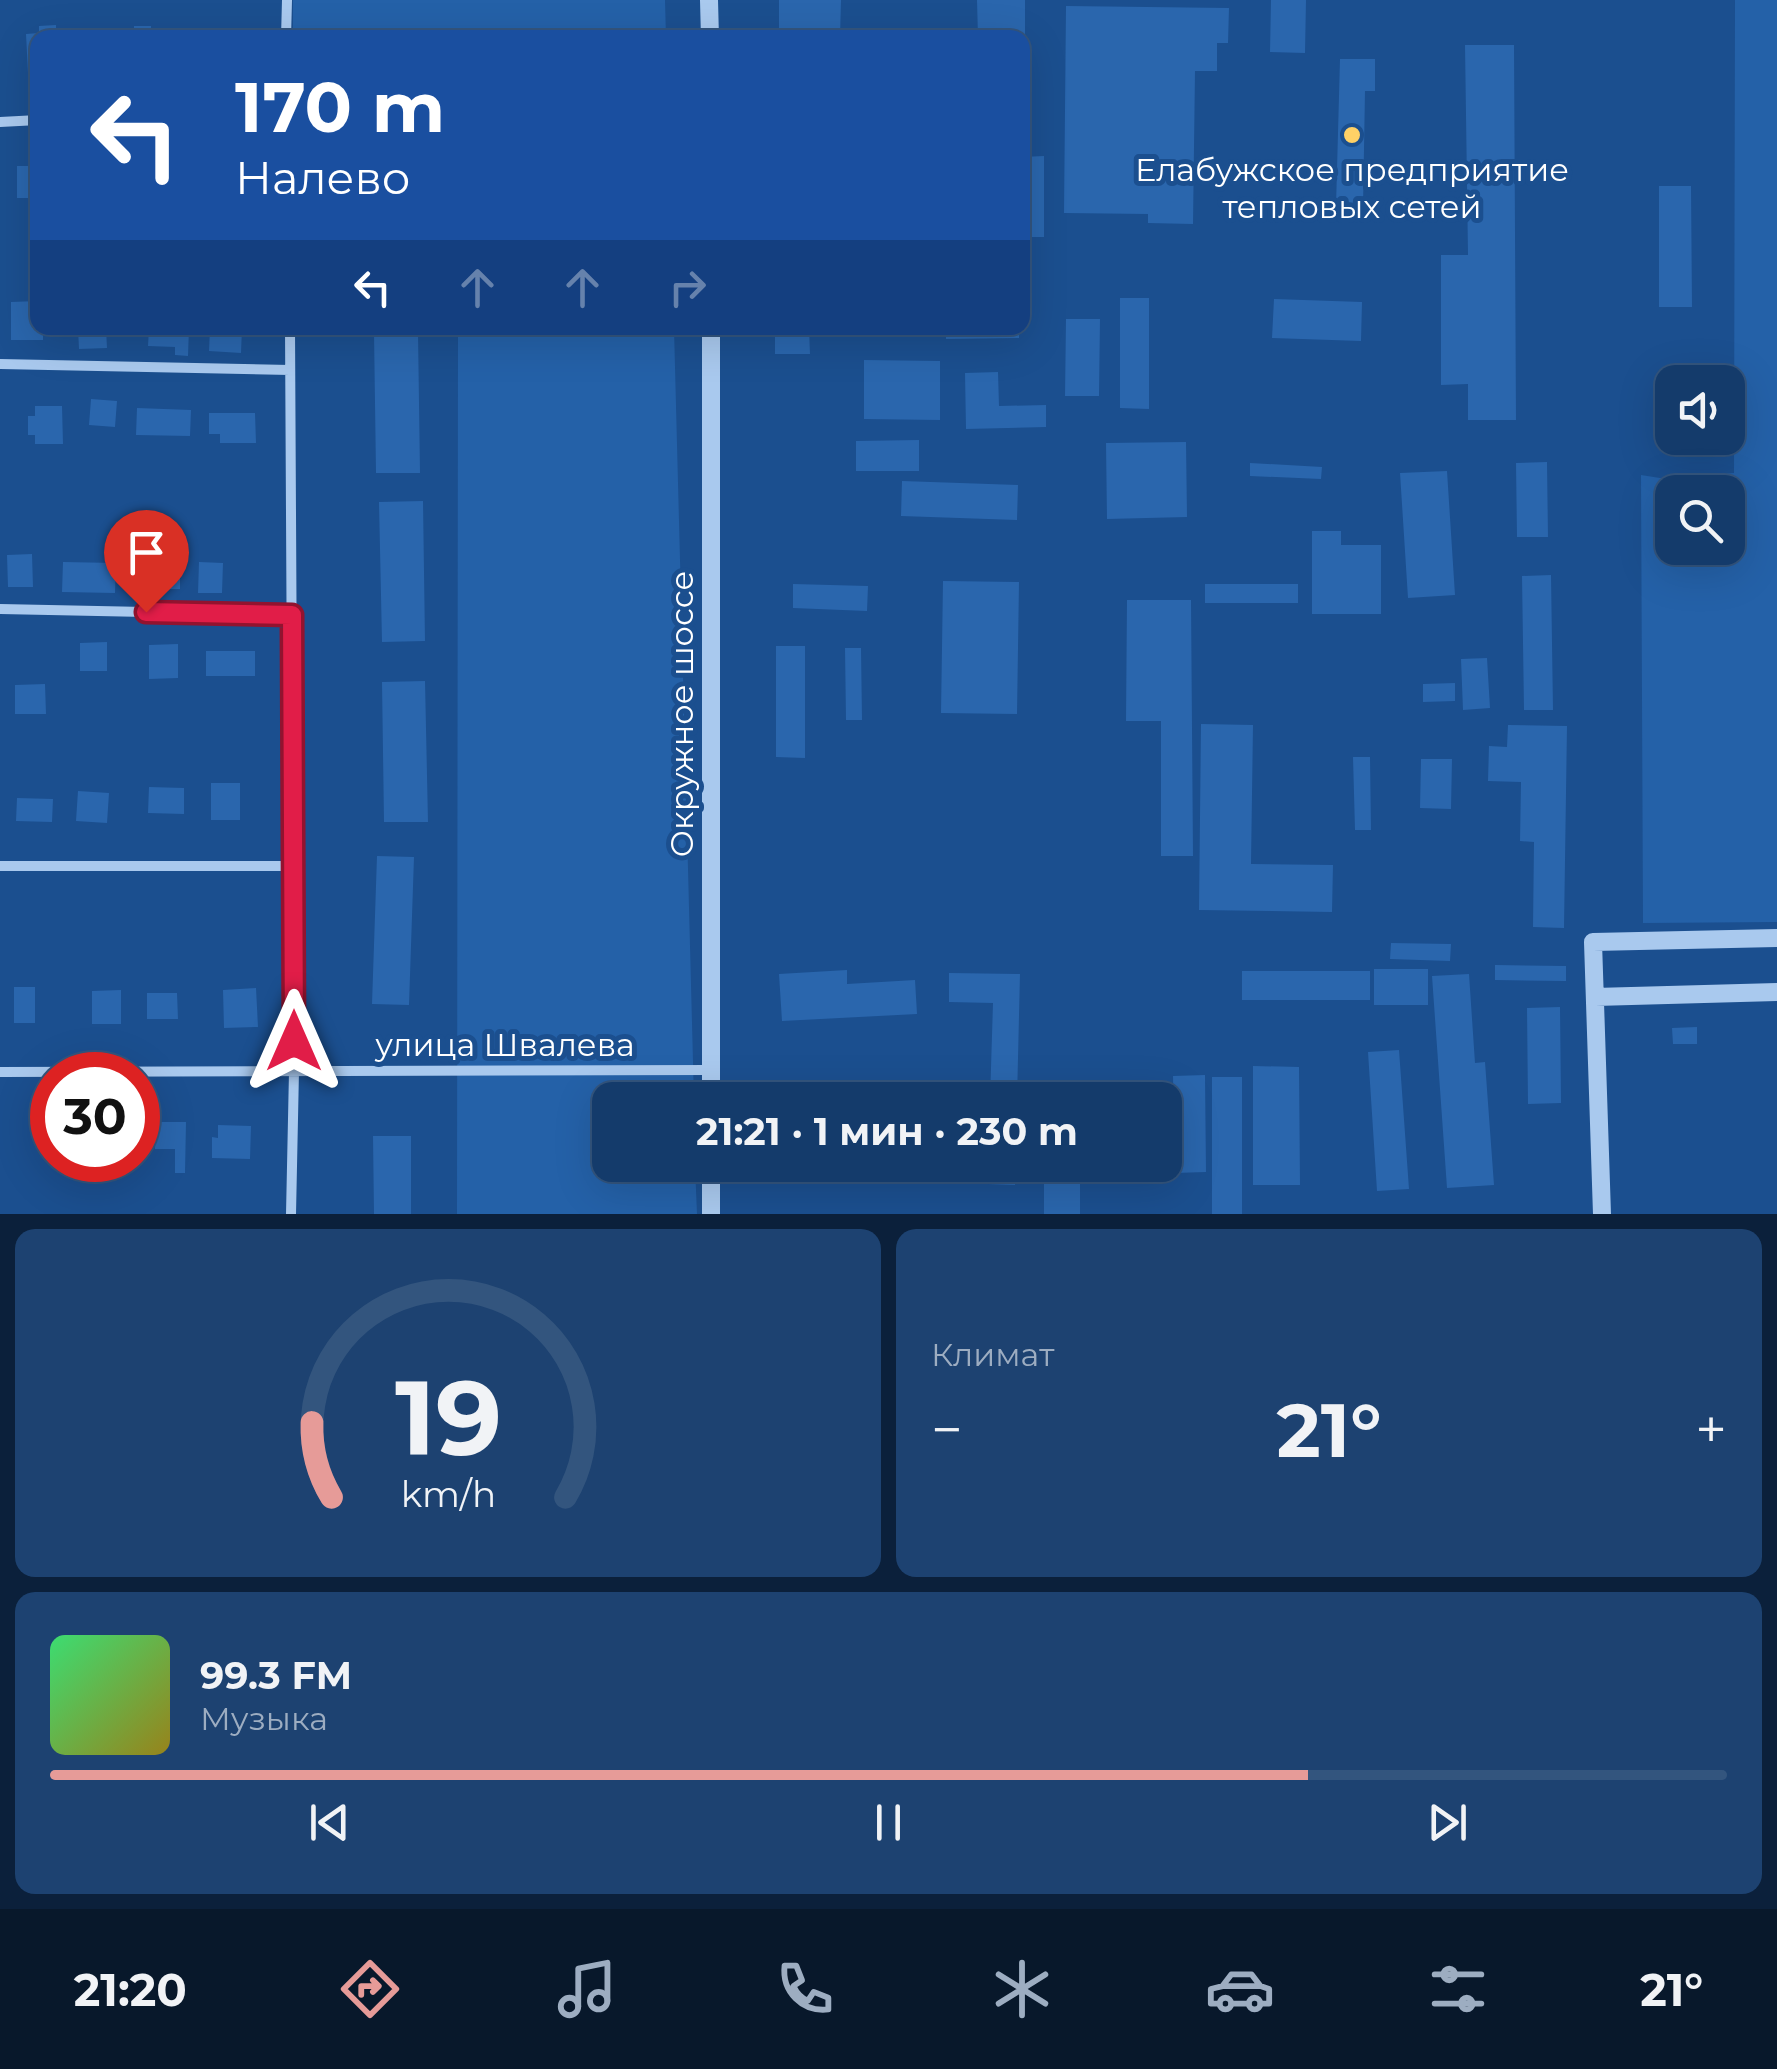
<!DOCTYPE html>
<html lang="ru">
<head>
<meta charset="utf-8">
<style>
  body { margin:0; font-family:Montserrat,sans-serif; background:#1d4271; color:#f1f3f6; height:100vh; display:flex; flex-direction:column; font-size:38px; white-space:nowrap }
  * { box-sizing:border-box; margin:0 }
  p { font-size:32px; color:#9dadc1 }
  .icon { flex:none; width:55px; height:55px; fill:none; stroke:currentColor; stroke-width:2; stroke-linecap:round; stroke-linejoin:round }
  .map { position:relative; height:1214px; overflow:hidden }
  .drawer { display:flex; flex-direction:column; gap:15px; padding:15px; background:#0b203b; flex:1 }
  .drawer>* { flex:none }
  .top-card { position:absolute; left:30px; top:30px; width:1000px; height:305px; border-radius:20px; box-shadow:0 10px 40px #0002,0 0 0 2px #33557e; background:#1a4fa0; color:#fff; overflow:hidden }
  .controls { position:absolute; left:1655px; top:365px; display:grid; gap:20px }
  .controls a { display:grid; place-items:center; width:90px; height:90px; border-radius:20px; background:#143b6b; box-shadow:0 10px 40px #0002,0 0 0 2px #33557e; font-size:50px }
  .speed { position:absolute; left:30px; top:1052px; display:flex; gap:20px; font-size:50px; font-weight:700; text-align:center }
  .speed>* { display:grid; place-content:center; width:130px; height:130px; border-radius:50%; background:#143b6b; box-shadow:0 10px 40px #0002,0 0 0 2px #33557e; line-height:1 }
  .speed .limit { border:15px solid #d22; background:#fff; color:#111 }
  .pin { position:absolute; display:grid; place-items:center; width:85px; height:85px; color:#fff; margin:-102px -42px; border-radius:50% 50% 50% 0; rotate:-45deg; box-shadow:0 0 10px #0007 }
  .pin .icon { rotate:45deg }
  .me { position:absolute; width:110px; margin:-55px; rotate:0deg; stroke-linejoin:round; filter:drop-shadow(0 0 8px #0008) }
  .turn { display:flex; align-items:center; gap:35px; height:210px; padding:0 40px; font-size:45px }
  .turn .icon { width:130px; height:130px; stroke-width:2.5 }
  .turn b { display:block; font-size:70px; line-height:85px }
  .lanes { display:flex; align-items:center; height:95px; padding:0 40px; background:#0003; justify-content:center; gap:50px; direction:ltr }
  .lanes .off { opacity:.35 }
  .big { font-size:75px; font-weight:700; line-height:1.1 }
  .drawer .widget { flex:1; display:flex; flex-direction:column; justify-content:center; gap:15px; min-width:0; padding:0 35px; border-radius:20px; background:#1d4271 }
  .drawer .dial { align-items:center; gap:0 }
  .dial svg { height:260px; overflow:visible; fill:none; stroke:#33557e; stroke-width:7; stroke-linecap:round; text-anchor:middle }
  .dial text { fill:#f1f3f6; stroke:none }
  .song { display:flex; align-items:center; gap:30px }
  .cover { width:120px; height:120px; border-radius:15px; background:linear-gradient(135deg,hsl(140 70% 55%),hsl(50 70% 35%)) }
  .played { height:10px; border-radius:5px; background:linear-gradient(90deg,#e69b98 75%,#33557e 75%) }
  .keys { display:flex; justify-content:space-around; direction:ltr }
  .heat { display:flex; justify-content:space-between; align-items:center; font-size:55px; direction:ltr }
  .drawer .tiles { flex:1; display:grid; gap:15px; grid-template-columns:1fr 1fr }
  .widget:last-child { grid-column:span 2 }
  .trip { position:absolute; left:592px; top:1082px; width:590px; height:100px; border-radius:20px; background:#143b6b; box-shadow:0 10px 40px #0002,0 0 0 2px #33557e; font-weight:700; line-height:100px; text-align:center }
  .tabs { display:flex; height:160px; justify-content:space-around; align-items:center; background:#08182b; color:#9dadc1 }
  .tabs .icon { width:70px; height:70px }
  .tabs .active { color:#e69b98 }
  .tabs b { font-size:45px; color:#f1f3f6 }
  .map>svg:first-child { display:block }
  .green { fill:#2461a8; fill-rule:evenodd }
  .building { fill:#2a66ad }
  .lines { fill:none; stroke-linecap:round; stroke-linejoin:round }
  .minor { stroke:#a9c9ee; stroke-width:10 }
  .tertiary { stroke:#a9c9ee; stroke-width:18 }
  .route-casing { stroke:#92132f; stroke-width:25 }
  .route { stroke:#e11d48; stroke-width:18 }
  .poi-dot { fill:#ffd166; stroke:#1b4f8f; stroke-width:4 }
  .labels { text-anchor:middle; stroke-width:10; stroke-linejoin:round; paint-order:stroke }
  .poi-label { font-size:32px; fill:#fff; stroke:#1b4f8f }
  .street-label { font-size:32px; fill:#fff; stroke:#1b4f8f }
</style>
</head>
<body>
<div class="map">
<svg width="1777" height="1214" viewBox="0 0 1777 1214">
  <rect width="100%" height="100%" fill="#1b4f8f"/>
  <path class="green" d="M293,0H665L666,37H293Z
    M1735,0H1777V922L1643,923L1641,475L1660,478L1734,473ZM1728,492V548H1672V492Z
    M458,328H674L694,1100H610V1165H695L697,1214H457Z"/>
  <path class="building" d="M779,0H841L840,38H779Z
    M977,0H1025V38H978Z
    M1271,0H1306L1305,53L1270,52Z
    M1066,6L1229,8L1228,43H1217V71H1195L1193,224L1148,223V214L1064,213Z
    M56,25V33L68,32V38H38V73H28L26,34L39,33V26Z
    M134,26H151V38H134Z
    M1465,45H1514L1516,420H1468V384L1441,385V255H1468Z
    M1340,59H1375V91H1365L1363,207L1336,206Z
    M1044,156V237H1022V157Z
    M17,166H38V198H17Z
    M1659,186H1691L1692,307H1659Z
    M1120,298H1149V409L1120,408Z
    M1274,299L1362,302L1361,341L1272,338Z
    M38,301V328H43V340H11V302Z
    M1066,319H1100L1099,396H1065Z
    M78,328H106L107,348L79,349Z
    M149,328H189L188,356L175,355V347L148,346Z
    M210,328H242L241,353L209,351Z
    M775,328H809L810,354H775Z
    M946,328H1019V338L946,339Z
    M418,332L420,473H376L374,333Z
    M864,360L940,361V420L864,419Z
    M998,372L999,406L1046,405V427L966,429L965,373Z
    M91,399L117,401L115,427L89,425Z
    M35,406H62L63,444H35V435H28V416H35Z
    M137,408L191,410L190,436L136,435Z
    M209,413H255L256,443H220V434H209Z
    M919,440V471H856V441Z
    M1186,442L1187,517L1107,519L1106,443Z
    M1547,462L1548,537H1517L1516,463Z
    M1250,463L1322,467L1321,479L1250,476Z
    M1447,471L1455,595L1408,598L1400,473Z
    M902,481L1018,485L1017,520L901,516Z
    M423,501L425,641L382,642L379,502Z
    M1312,531H1341V545H1381V614H1312Z
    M32,554L33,587H8L7,555Z
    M159,558H180V589H159Z
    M63,562L116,563L115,593L62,592Z
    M199,562L223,563L222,593H198Z
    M1551,575L1553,710H1524L1522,576Z
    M943,581L1019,582L1017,714L941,713Z
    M793,584L868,586L867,611L793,608Z
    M1205,584H1298V603H1205Z
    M1127,600H1191L1193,856H1161V721H1126Z
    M107,642V671H80V643Z
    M178,644V678L149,679V645Z
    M776,646H805V758L776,757Z
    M845,648H861L862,720H846Z
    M206,651H255V676H206Z
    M1487,658L1490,708L1463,710L1461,659Z
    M425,681L428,822H384L382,682Z
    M1455,683V701L1423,702V684Z
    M45,684L46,714H15V685Z
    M1201,724L1253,725L1251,864L1333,865L1332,912L1199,910Z
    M1508,725L1567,726L1564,928L1533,927L1534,842L1520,841L1521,782L1488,781L1489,746L1507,747Z
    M1353,757H1370L1371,830H1355Z
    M1421,759H1452L1451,809L1420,808Z
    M211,783H240V820H211Z
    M149,787L184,788V814L148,813Z
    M78,791L109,793L107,823L76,821Z
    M17,798L53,799L52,822L16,821Z
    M377,856L414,857L409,1005L372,1004Z
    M1391,943L1451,944L1450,961L1390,959Z
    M1495,965L1566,966V981L1495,980Z
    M1374,969H1428V1005H1374Z
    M847,970V984L915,980L917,1014L782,1021L779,974Z
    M1242,971H1370V1000H1242Z
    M949,973L1020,974L1017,1100H990L993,1003L949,1002Z
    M1469,974L1475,1063L1485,1062L1494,1185L1447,1188L1432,976Z
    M14,987H35V1023H14Z
    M256,988L258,1027L224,1028L223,990Z
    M121,990V1024H92V991Z
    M147,993H177L178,1019H147Z
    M1560,1007L1561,1103L1528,1104L1527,1008Z
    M1697,1027V1044H1673L1672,1028Z
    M1399,1050L1409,1189L1377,1191L1368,1052Z
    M1253,1066L1299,1067L1300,1185H1253Z
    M1205,1075L1206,1172L1175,1173L1173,1076Z
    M1212,1077H1242V1214H1212Z
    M155,1122H186L185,1173H175V1149H155Z
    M218,1125L251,1126L250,1159L212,1158V1137L218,1138Z
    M373,1136H411V1214H374Z
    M989,1165H1015V1185L988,1184Z
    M1044,1165H1080V1214H1044Z"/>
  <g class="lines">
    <path class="minor" d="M286,38L287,0
      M0,122L38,120
      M290,328L294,1071L291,1214
      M0,364L290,370
      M0,609L292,615
      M0,866H293
      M0,1072L711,1070"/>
    <path class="tertiary" d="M709,0L710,38
      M1595,997L1777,992
      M711,1100V328
      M711,1165V1214
      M1602,1214L1593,942L1777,938"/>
  </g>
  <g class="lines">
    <defs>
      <path id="route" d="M146,612L292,615L294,1041"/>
    </defs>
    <use href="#route" class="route-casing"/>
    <use href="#route" class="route"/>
  </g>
  <circle class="poi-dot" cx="1352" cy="135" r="10"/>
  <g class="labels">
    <g class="poi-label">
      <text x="1352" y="181">Елабужское предприятие<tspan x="1352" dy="37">тепловых сетей</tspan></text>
    </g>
    <g class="street-label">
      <text transform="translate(682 714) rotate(-90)" y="11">Окружное шоссе</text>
      <text x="505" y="1056">улица Швалева</text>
    </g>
  </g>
</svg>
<div class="controls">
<a><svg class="icon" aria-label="sound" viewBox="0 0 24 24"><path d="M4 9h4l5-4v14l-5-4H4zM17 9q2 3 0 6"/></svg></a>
<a><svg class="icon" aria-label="search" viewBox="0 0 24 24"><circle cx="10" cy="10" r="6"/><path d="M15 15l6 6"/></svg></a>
</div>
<div class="speed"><div class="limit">30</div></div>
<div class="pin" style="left:146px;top:612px;background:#d93025"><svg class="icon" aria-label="arrive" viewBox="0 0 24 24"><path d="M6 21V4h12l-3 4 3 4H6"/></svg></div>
<svg class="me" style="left:294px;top:1041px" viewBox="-20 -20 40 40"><path d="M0-17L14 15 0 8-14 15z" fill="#e11d48" stroke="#fff" stroke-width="4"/></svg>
<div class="trip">21:21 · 1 мин · 230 m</div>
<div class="top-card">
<div class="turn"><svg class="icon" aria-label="left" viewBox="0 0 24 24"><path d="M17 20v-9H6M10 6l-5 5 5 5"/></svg><div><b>170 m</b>Налево</div></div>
<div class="lanes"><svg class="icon" aria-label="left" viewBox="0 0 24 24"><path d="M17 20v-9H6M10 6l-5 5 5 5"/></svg><svg class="icon off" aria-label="ahead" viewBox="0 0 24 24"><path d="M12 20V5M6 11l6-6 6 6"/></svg><svg class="icon off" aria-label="ahead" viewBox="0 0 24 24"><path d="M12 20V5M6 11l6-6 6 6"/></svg><svg class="icon off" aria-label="right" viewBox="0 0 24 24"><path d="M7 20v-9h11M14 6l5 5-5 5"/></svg></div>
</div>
</div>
<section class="drawer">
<div class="tiles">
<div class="widget dial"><svg viewBox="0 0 100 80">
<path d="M14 69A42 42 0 1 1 86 69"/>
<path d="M14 69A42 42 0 0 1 8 46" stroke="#e69b98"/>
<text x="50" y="56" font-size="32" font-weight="700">19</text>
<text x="50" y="72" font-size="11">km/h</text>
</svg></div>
<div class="widget"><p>Климат</p>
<div class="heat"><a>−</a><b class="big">21°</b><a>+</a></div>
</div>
<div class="widget">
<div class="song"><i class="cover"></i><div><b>99.3 FM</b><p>Музыка</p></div></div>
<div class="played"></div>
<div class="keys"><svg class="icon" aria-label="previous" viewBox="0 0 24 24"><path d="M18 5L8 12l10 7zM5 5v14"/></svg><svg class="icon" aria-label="pause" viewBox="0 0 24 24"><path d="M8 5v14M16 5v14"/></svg><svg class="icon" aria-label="next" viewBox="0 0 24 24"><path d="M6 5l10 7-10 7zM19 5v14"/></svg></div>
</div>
</div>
</section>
<nav class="tabs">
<b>21:20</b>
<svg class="icon active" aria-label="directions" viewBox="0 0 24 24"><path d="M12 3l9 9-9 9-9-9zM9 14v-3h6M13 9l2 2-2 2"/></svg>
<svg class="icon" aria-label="music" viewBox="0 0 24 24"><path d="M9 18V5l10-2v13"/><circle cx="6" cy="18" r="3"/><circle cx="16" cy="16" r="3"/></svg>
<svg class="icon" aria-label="phone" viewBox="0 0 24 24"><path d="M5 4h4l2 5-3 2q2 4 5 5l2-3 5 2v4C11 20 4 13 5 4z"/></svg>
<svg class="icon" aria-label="climate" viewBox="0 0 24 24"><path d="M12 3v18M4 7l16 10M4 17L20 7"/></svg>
<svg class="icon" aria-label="car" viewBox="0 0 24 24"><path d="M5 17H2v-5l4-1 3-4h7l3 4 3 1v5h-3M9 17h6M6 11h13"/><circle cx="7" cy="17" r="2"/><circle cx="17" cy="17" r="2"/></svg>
<svg class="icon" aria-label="filters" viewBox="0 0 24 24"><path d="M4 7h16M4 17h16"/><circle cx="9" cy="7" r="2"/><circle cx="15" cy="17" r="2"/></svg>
<b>21°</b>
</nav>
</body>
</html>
